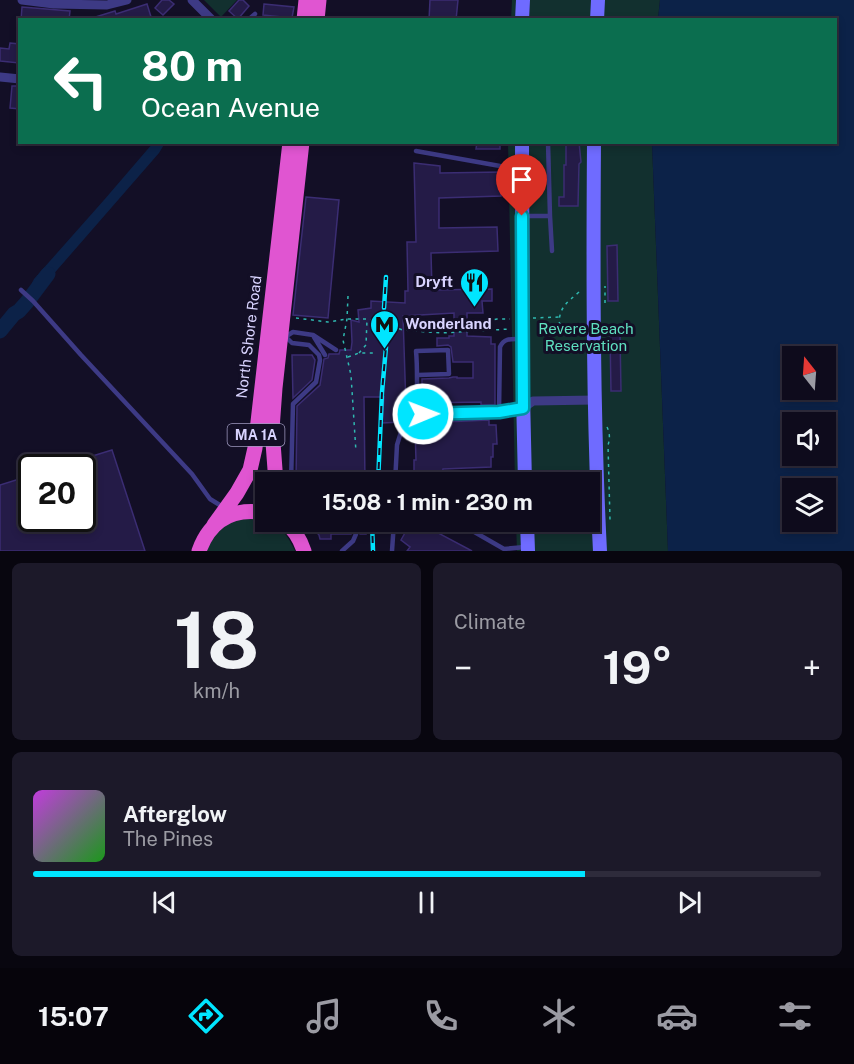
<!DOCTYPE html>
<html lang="en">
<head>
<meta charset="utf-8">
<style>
  body { margin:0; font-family:"Public Sans",sans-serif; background:#1c1929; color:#f1f3f6; height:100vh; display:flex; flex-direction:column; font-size:22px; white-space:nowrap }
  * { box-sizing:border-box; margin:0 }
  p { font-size:20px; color:#9b9ba3 }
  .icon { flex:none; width:33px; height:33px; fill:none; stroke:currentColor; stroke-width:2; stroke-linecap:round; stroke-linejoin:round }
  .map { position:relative; height:551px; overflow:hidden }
  .sheet { display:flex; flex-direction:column; gap:12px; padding:12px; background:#08060f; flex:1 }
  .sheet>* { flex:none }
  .top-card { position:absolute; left:18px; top:18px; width:819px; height:126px; border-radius:0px; box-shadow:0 3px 9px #0003,0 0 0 2px #2e2b3b; background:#0b6e4f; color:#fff; overflow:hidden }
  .needle { width:39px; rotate:343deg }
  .controls { position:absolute; left:782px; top:346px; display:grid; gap:12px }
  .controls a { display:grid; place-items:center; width:54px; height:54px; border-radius:0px; background:#0e0b1c; box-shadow:0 3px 9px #0003,0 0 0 2px #2e2b3b; font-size:30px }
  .speed { position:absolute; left:18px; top:454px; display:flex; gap:12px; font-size:30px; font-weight:700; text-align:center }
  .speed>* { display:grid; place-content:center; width:78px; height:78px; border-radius:50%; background:#0e0b1c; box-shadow:0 3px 9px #0003,0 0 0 2px #2e2b3b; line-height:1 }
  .speed .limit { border:3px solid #111; border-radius:9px; background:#fff; color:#111 }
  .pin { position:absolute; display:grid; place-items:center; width:51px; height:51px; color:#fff; margin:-62px -26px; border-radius:50% 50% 50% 0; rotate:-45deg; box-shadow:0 0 6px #0007 }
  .pin .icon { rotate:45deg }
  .me { position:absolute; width:66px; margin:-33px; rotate:89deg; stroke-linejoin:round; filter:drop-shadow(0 0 4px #0008) }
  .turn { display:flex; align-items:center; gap:21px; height:126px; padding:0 24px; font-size:27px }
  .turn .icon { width:78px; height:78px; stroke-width:2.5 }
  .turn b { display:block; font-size:42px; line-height:51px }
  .big { font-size:45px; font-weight:700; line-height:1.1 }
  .sheet .tile { flex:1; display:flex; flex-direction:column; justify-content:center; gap:9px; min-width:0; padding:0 21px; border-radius:9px; background:#1c1929 }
  .sheet .dial { align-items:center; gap:0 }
  .dial b { font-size:78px; line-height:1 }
  .song { display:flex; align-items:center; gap:18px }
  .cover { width:72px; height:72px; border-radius:9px; background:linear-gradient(135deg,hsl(290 70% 55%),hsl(120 70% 35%)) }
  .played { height:6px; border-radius:3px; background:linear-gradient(90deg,#00e5ff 70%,#2e2b3b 70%) }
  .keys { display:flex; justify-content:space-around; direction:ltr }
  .heat { display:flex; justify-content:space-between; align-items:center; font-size:33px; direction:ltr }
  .sheet .tiles { flex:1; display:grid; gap:12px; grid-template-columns:1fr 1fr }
  .tile:last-child { grid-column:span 2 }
  .trip { position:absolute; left:255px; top:472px; width:345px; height:60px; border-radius:0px; background:#0e0b1c; box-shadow:0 3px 9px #0003,0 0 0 2px #2e2b3b; font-weight:700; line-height:60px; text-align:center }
  .menu { display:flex; height:96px; justify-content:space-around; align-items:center; background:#06040b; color:#9b9ba3 }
  .menu .icon { width:42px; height:42px }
  .menu .current { color:#00e5ff }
  .menu b { font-size:27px; color:#f1f3f6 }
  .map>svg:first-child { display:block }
  .green { fill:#12302f }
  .water { fill:#0c2248; fill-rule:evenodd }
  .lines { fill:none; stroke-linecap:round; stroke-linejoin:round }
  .river { stroke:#0c2248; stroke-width:15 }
  .building { fill:#241b47; stroke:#3b2d73; stroke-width:1.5 }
  .path { stroke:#2fb8b0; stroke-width:1.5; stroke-dasharray:3 4.5; stroke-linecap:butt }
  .service { stroke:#3d3a85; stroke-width:4.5 }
  .minor { stroke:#3d3a85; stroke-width:9 }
  .secondary { stroke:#6f6bff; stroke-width:14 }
  .trunk { stroke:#e055d1; stroke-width:15 }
  .rail-casing { stroke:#00e5ff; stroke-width:4.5 }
  .rail { stroke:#130f26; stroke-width:2; stroke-dasharray:7; stroke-linecap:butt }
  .route-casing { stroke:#0095a6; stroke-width:15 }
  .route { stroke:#00e5ff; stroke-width:10 }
  .labels { text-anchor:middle; stroke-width:6; stroke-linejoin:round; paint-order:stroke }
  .shield { fill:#130f26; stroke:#9e99be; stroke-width:1.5 }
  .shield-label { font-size:14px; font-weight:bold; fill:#d9d4ff }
  .poi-label { font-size:15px; font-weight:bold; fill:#d9d4ff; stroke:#130f26; text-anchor:end }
  .park-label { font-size:15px; fill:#5fe0c0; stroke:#130f26 }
  .street-label { font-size:15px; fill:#d9d4ff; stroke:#130f26 }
</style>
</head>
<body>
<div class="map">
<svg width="854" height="551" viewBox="0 0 854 551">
  <rect width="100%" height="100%" fill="#130f26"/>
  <path class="green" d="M204,0H237L221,17Z
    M512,0H660L658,19L511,20Z
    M508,143H652L668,551H517L516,522H590V483H515Z
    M248,517L265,520L266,522C281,524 289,538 295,551H205C219,529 221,523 248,517Z"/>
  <path class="water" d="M660,0H854V551H668L652,143L836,142V20L658,19ZM792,357H825V390H792ZM792,423H825V456H792ZM792,489H825V522H792Z
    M153,143H165L159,153L51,277L38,290H35L32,283L34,279L104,200Z"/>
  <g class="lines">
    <path class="river" d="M0,331L14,314L19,311L27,302L48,274"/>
  </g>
  <path class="building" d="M162,0H169L174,4L163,15L155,8Z
    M239,0H243L249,6L238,19L229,11Z
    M430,0H458L456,20H429Z
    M147,4L152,20H92V18L115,11L116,14Z
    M264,4L294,7L292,18L263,15Z
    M22,7L70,11L69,20H21Z
    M10,43L20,44L19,63L0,61V48L9,49Z
    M12,86H20V109L10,108Z
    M477,142H500V149H476Z
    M566,142H579L581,162L579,164L578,206H559V197H564V165H566Z
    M414,163L440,166V173L501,172V196L439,198V228L497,227L498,251L431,253L432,290L492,289V301H482L483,313H467V336L491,337V344H495V405H481V402L422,403V379L449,378L453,377H457V378H473V362H453L451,347L448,345L437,346V338H449V336H454V313L403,316L406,407H402L403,422L382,423L384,397H364L365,483H296L297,406L320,385L324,359L328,358L329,354H339L340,350H351L352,342L351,320L359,322L358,310L371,308V301L405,303V291H408L407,242H416Z
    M306,197L339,200L328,318L293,315Z
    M617,245L618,301H608L607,246Z
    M620,335L621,391H611L610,336Z
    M292,355H312L315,360L312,380L293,398Z
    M489,420V425H496L497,444H493V457H491V467L443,469L440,483H406L408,473H414V460H416L415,428H422V423Z
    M112,450L145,551H0V485L32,475V519H82V468H60V466Z
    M308,522H366V534H360L358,530H355L351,534H331V539H320L319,535Z
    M398,522H424L423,525L472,551H407L410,547L401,540L406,531L403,530L405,527L398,524Z"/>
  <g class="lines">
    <path class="path" d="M579,292C568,302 560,306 559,322C564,333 572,330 582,330
      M348,296L347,319L343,340L351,375L356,452
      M605,303V286
      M296,318L328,322L347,319H367L403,330L441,333L510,329
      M533,318L559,317
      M386,325L384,343H388
      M474,332V323L497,319H510
      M359,353L366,345L367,320
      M348,357L359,353H373
      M607,427C610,433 610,439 608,445L610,520"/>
    <path class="service" d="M248,20L255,14
      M548,142L550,216
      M416,151L500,166L519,167
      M525,216H550L552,251
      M21,290L33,301L81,355L192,474L210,499L223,507
      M285,337L293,332L313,335L336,350
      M286,337L292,343L309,345L319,355L320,360L316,382L293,404L291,483
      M314,337L325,355
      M418,375L449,374L448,350L416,351C418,371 416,390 418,410L423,414L499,412L520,408
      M499,412L500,347C504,338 511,339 520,339
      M395,483L397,445L401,432
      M457,522L504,549L525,547
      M473,531L474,522
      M342,551L353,541L356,534
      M392,551L394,522"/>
    <path class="minor" d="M22,0L54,4L107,5L127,0
      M192,0L212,20
      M0,77L20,79
      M523,408L533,401L595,400"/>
    <path class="secondary" d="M522,20L523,0
      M597,20L598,0
      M522,142L523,395L525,483
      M594,142C593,279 593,415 600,551
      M527,522L528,551"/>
    <path class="trunk" d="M304,20L306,0
      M317,20L319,0
      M276,483L272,429L275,388L302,142
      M285,522C295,530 300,539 304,551
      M214,525L237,493L250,470L255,448L290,142
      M199,551C210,520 234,507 266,513"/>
    <defs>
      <path id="rail" d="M384,308L386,277
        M378,483L382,392L386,347
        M372,522L373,551"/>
    </defs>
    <use href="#rail" class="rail-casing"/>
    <use href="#rail" class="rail"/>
  </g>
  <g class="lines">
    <defs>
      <path id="route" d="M423,414L499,412L523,408L522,216"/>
    </defs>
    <use href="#route" class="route-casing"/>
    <use href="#route" class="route"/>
  </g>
  <defs>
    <symbol id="restaurant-pin" viewBox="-11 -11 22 30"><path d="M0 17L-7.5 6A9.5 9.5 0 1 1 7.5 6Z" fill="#00e5ff" stroke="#130f26"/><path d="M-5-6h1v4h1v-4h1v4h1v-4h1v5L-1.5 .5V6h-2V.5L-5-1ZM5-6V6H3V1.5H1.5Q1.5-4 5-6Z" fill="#111"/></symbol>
    <symbol id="metro-pin" viewBox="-11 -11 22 30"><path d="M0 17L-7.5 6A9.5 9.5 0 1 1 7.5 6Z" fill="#00e5ff" stroke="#130f26"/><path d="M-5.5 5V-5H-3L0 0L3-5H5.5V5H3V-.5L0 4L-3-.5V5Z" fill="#111"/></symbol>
  </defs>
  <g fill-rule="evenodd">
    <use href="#restaurant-pin" x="458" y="266" width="33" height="45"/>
    <use href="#metro-pin" x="368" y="308" width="33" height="45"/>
  </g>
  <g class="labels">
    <rect class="shield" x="227.5" y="424" width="57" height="22" rx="4.5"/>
    <g class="shield-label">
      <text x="256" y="440">MA 1A</text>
    </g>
    <g class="poi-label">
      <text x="453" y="287">Dryft</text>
      <text x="405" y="329" text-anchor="start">Wonderland</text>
    </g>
    <g class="park-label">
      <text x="586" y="334">Revere Beach<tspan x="586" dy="17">Reservation</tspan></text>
    </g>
    <g class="street-label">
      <text transform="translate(249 337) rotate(-83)" y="5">North Shore Road</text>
    </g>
  </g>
</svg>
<div class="controls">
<a><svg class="needle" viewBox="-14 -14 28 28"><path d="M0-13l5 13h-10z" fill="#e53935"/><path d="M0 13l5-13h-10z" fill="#9b9ba3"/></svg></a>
<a><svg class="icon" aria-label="sound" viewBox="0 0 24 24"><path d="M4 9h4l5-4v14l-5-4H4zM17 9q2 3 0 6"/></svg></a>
<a><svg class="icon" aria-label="layers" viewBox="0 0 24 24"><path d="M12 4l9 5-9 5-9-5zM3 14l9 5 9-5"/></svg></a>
</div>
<div class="speed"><div class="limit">20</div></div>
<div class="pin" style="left:522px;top:216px;background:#d93025"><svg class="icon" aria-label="arrive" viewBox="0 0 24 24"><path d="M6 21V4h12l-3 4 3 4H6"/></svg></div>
<svg class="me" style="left:423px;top:414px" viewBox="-20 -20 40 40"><circle r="17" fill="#00e5ff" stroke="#fff" stroke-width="3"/><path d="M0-11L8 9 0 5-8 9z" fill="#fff"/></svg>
<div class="trip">15:08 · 1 min · 230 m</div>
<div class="top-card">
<div class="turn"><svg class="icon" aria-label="left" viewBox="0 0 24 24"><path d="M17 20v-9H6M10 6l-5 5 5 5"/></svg><div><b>80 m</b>Ocean Avenue</div></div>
</div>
</div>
<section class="sheet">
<div class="tiles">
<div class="tile dial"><b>18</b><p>km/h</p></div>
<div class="tile"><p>Climate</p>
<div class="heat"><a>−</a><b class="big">19°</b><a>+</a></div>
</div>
<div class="tile">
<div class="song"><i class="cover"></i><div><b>Afterglow</b><p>The Pines</p></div></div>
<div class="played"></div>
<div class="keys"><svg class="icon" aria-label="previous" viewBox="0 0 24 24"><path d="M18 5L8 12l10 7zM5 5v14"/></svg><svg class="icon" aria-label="pause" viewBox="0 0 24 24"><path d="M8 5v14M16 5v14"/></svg><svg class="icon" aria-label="next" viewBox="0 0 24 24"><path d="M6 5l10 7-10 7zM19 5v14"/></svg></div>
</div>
</div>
</section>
<nav class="menu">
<b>15:07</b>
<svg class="icon current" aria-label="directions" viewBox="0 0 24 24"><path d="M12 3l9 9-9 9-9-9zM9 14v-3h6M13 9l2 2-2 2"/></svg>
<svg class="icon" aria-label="music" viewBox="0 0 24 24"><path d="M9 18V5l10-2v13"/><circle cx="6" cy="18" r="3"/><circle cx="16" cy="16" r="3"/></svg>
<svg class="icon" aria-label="phone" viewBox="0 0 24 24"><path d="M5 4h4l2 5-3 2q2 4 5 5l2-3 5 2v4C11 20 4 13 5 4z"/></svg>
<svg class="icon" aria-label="climate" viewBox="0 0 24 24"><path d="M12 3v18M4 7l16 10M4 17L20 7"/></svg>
<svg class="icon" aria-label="car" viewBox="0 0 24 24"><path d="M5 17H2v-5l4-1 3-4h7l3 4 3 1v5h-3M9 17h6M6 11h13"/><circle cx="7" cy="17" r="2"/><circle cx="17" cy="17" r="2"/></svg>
<svg class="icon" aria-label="filters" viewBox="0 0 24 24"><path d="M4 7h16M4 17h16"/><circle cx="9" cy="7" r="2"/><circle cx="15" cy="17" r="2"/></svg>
</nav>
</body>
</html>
